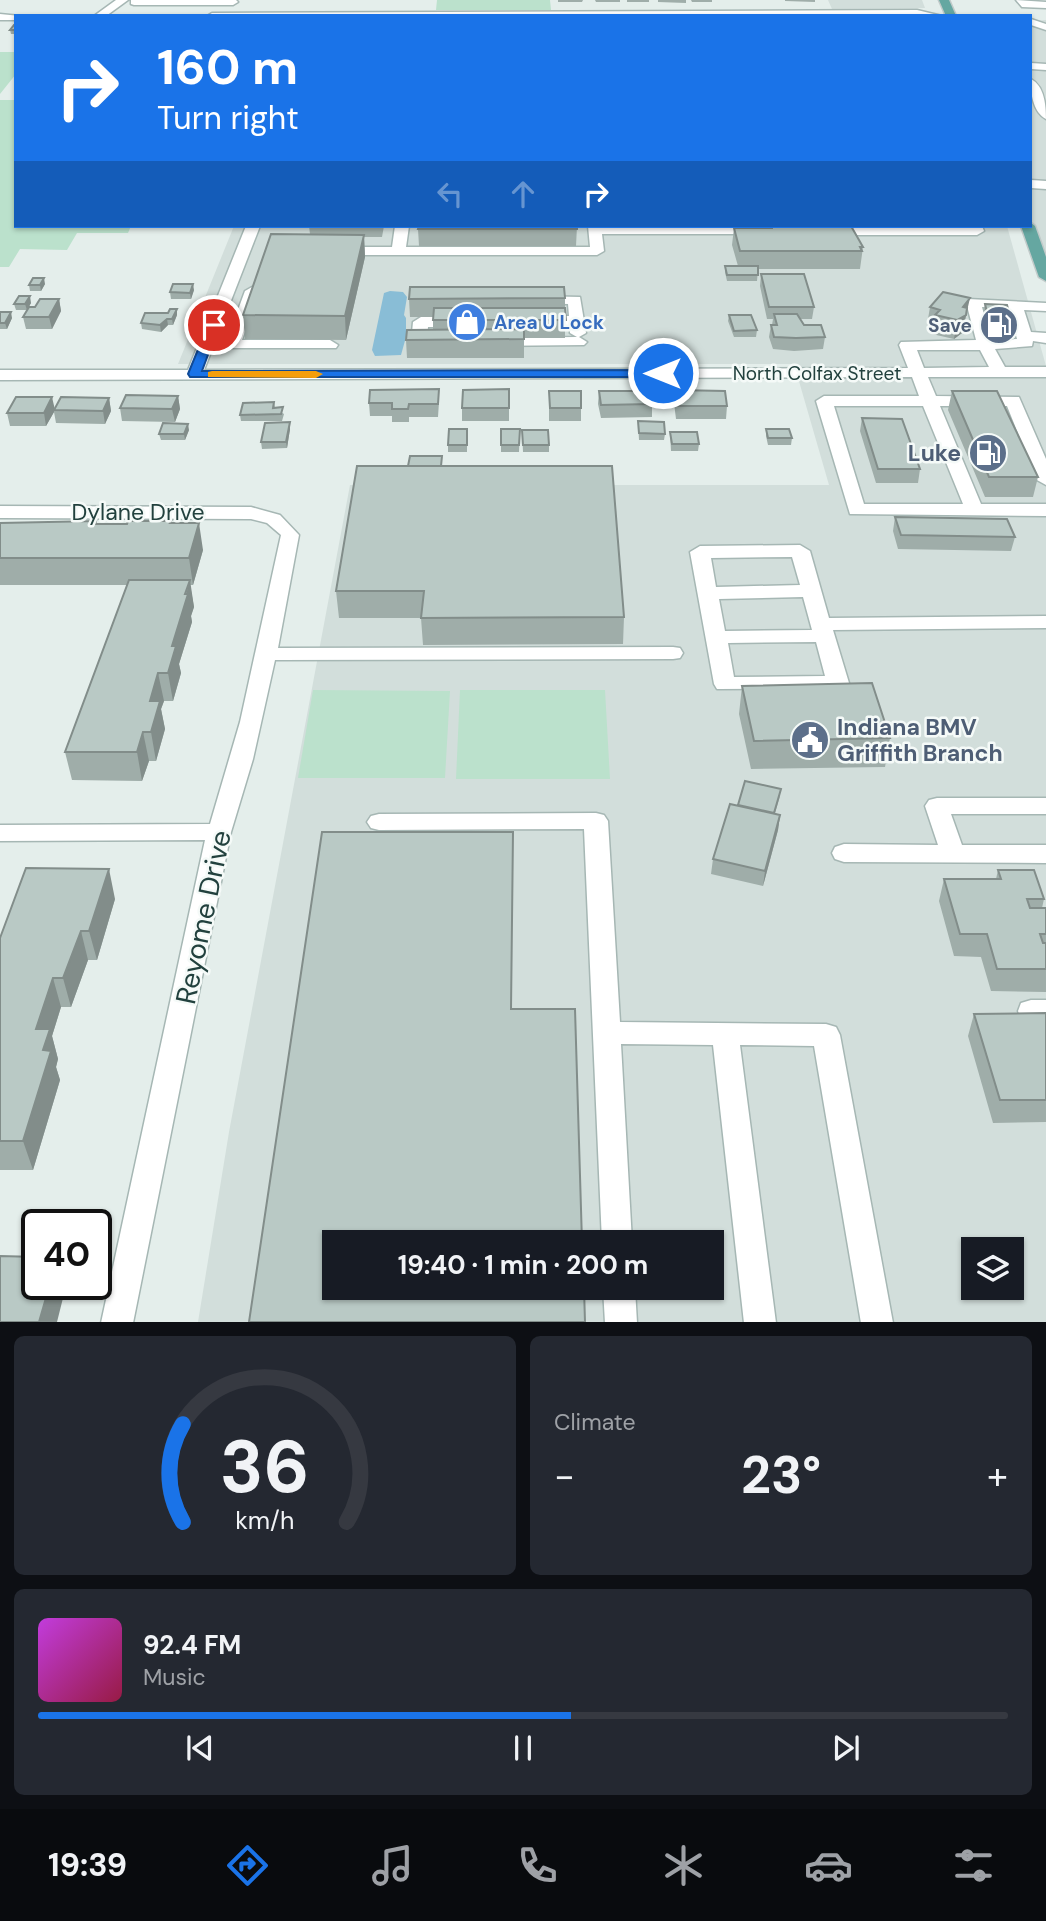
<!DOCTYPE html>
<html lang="en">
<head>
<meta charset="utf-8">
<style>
  body { margin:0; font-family:"DM Sans",sans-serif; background:#242831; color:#f1f3f6; height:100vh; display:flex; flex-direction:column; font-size:26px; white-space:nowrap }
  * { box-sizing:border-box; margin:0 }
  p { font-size:23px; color:#9ea1a6 }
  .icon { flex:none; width:38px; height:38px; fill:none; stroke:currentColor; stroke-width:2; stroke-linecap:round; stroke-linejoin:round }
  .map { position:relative; height:1322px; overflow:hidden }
  .panel { display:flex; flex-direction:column; gap:14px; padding:14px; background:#0d0f14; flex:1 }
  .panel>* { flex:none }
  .hud { position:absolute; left:14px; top:14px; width:1018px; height:214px; border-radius:0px; box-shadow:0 2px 5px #0004; background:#1a73e8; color:#fff; overflow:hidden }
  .fabs { position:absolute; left:961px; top:1237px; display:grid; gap:14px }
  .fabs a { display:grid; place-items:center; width:63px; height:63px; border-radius:0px; background:#171b24; box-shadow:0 2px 5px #0004; font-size:35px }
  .speed { position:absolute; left:21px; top:1209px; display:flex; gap:14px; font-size:35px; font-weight:700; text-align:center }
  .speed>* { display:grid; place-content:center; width:91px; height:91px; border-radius:50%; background:#171b24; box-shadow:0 2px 5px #0004; line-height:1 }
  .speed .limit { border:4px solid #111; border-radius:10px; background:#fff; color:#111 }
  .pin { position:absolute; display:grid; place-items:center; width:60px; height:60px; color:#fff; margin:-30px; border:4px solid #fff; border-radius:50%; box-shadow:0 2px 7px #0007 }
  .me { position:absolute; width:77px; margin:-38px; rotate:270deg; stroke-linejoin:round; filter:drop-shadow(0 0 5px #0008) }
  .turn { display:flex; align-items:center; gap:24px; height:147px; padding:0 28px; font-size:32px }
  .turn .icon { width:91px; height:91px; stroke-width:2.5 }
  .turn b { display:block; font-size:49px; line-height:60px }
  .lanes { display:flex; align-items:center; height:66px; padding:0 28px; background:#0003; justify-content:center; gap:35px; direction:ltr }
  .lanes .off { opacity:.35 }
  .big { font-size:52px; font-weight:700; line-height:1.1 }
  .panel .card { flex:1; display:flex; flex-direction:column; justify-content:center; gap:10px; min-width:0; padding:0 24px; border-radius:10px; background:#242831 }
  .panel .dial { align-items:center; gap:0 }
  .dial svg { height:182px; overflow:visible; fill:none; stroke:#363941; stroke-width:7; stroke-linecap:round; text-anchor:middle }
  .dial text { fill:#f1f3f6; stroke:none }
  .song { display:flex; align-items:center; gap:21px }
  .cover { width:84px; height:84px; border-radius:10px; background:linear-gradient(135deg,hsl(290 70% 55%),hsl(340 70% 35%)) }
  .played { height:7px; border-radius:4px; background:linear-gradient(90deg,#1a73e8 55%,#363941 55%) }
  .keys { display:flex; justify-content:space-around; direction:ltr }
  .heat { display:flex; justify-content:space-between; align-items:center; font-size:38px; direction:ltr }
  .panel .tiles { flex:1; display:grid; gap:14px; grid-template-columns:1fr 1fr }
  .card:last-child { grid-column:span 2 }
  .trip { position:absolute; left:322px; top:1230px; width:402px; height:70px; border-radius:0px; background:#171b24; box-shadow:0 2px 5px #0004; font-weight:700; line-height:70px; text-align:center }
  .dock { display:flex; height:112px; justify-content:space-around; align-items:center; background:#090b0e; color:#9ea1a6 }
  .dock .icon { width:49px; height:49px }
  .dock .on { color:#1a73e8 }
  .dock b { font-size:32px; color:#f1f3f6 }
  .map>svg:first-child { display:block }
  .built { fill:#d2dedb; fill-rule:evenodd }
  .green { fill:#bbe1cc }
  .water { fill:#89bdd6 }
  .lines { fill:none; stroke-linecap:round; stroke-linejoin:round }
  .minor-casing { stroke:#a6b7b4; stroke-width:3 }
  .major-casing { stroke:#c1cac9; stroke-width:3 }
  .minor { fill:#fff; fill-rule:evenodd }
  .major { fill:#65a7a1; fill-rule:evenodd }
  .wall { fill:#9fada9 }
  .shaded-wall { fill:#828d8a }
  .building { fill:#b9c9c5; stroke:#828d8a; stroke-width:2 }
  .route { fill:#1a73e8; stroke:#114b97; stroke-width:2 }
  .slow { fill:#f59e0b }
  .labels { text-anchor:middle; stroke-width:5; stroke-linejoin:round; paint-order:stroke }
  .far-shop-label { font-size:19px; font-weight:bold; fill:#366cbe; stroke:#f5faf8; text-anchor:start }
  .far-service-label { font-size:19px; font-weight:bold; fill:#4e5e75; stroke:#f5faf8; text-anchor:end }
  .far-street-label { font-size:19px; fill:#22413e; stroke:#f5faf8 }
  .service-label { font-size:23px; font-weight:bold; fill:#4e5e75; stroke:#f5faf8; text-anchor:end }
  .street-label { font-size:23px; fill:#22413e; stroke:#f5faf8 }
  .near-street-label { font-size:28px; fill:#22413e; stroke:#f5faf8 }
</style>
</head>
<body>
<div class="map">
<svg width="1046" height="1323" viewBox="0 0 1046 1323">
  <rect width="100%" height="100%" fill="#e4eeeb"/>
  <path class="built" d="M828,0H922L925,8L832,9Z
    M1046,20V278L1027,226H1031V21Z
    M234,226H1007L1046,366V1322H198L229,1132L350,485H829L794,364H178ZM334,1242H712V1288H334ZM973,1250H1012V1288H973Z"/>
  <path class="green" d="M437,0H550L551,10H436Z
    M0,52H16V74L0,94Z
    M0,100H16V226H131L128,233H77L67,250L20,249L9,267H0Z
    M313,690L450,691L445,778H298Z
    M460,690H605L610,779H456Z"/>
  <path class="water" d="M390,291L403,292L407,297L404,315L406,318V337L401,355L375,356L372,350L384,293Z"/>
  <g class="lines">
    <defs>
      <path id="minor" d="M116,0H128L106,16H94Z
        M131,0H236L238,2L233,5H134L131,4Z
        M1016,0L1046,2V8L1022,7Z
        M917,10L942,16H207L212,13Z
        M0,14L20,16H16V20H0Z
        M1031,19L1046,24V30L1031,25Z
        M1031,63L1046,64V70L1031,69Z
        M1031,79C1044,86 1046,104 1046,119C1033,112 1030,92 1031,79Z
        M1031,180L1046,181V189L1031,188Z
        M246,226H260L204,370L908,368L899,345L901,342L976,340L966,302L968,299L1046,303V311L1024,310L1031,332L1046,333V343L1033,341L1032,346L995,349L1005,367H1046V377H928L936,396L1019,397L1046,459V485L1037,480L1007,406H940L981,504H1046V516L850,514L816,401L824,396H919L912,377L0,380V370H188ZM982,307L1009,308L1017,339L991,340ZM917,350H980L989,367L924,368ZM834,406H923L963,504H864Z
        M395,226H409L406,247H590L588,226H760L767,230L760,234H602L604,251L597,255H336L329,251L336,247H392Z
        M968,226H982L984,231L977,235H827L820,231L827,227Z
        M252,287L259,291L242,340H330L338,345L336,348H227L225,345L245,291Z
        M536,296L580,297L586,333L579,337L587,342L584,345L491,346L489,343L491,340L497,338L577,337L570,333V326L534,324L531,321L539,316H569L568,304L531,303L529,300Z
        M421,317H461L469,322L461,327H428L427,338L439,340L441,343C435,350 417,350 411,343L413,322Z
        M0,506L251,507L280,515L299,535L278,648L673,647L680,648L683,653L680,658L673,659L275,660L253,759L231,832L133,1323H101L205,840L0,841V825L210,824L240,722L281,535L267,523L251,519L0,518Z
        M800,545L810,551L829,618L1046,616V628L833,630L849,683L846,688L717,689L714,684L690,552L700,546ZM792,557L800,585L716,587L711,558ZM803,597L812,630L725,631L719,599ZM816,642L825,676L734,677L728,643Z
        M937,798H1046V814H951L962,845H1046V863L844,862L835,859L832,853L835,847L844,844L938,845L925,806L929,800Z
        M596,813L604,815L608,821L620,1022L826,1024L836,1027L840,1035L893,1323H861L814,1046L740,1045L776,1323H744L713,1045L621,1044L632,1242H602L584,829L379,830L371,828L367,822L371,816L379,814Z
        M1031,1000H1046V1022L1021,1019L1018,1011L1021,1003Z
        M603,1288H635L637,1323H605Z"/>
      <path id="major" d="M939,0H949L956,16H946Z
        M1031,223L1035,226L1046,257V281L1039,277L1021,226H1031Z"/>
    </defs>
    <use href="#minor" class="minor-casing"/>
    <use href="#major" class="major-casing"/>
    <use href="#minor" class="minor"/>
    <use href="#major" class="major"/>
  </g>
  <path class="wall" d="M558,0H583L582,2H558Z
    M595,0H620V2H596Z
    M627,0H649V2H627Z
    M658,0H686V3L658,2Z
    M691,0H712V2H692Z
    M785,0H815V2L785,1Z
    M16,25V34H11L10,30Z
    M309,226H384L382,237H364L365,257L346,340L245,339L243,315L310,234Z
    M577,226L576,246H419L418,229Z
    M771,226L863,247L860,269H758L757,281H727L725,272V266H738L732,245L734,228H771Z
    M761,274L814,307L812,319H800L804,325L825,337L823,349L794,351L773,349L769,337L771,325H772L773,319H767L760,286Z
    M45,284L41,291H30L29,285Z
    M194,290L191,299H171L170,292Z
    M565,298V338H524V358H407L406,340L433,330V317H410L409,299Z
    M59,299L61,311L52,329H26L23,317Z
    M31,303L27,310H16L14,304Z
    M985,304L1015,334L1013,340L991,339L984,310Z
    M930,307L966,316L962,333L954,339L932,334L933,327L927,325Z
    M177,309V315L173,325H168L161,332L142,329L141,323Z
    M0,312L12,318L7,329H0Z
    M729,315L757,330L756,337H734L728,321Z
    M509,389V421H462V408Z
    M675,390L727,406L726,419H676L674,403Z
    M549,391L581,408V421H549Z
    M599,391L652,404V417L601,418L598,404Z
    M952,391L1038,477L1033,497H985L948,410Z
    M178,396L180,409L175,422L122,421L120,408Z
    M109,398L111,411L105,424L56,423L54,412L46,426H10L7,413L55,408Z
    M274,402L275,408L284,414L282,421H241L240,415Z
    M439,402L438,417H409V422H392V416H370L369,403Z
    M862,418L920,469L918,483H876L860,431Z
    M638,421L665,434L664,440H639Z
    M290,422V429L287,448L262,449L261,442Z
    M467,429V452H448V445Z
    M501,429H520L519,452H501Z
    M766,429L792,438L791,445H768L766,436Z
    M189,430L185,440H161L159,434Z
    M522,430L549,445V452H523Z
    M670,432L699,444L698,451H671Z
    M442,466L624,617L623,644L423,645L421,618H339L336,591Z
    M895,517L1015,537L1011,551L898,549L893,531Z
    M96,521L97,524H127L171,521V523L203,550L193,585H190L194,607L191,616L192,622L179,664L181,673L173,701H164L161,709L165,729L156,761H149L142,781L72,780L65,752L127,585H0V523Z
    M742,686L890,738L885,767L751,769L739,714Z
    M780,796L775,813L780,815L778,830L763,886L711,874L713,859Z
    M998,870L1044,899L1042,908H1046V992L991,991L981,957L954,956L939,901L944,879H996Z
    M115,899L97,960H88L71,1007H61L52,1036L58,1059L56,1067L60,1080L33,1170H0V938Z
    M1046,1013V1122L993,1123L968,1036L974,1014Z"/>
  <path class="shaded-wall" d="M364,235L365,257L346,340L345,316Z
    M44,278L45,284L41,291L40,285Z
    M193,284L194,290L191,299L190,293Z
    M30,296L31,303L27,310L25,304Z
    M970,298L962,333L954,339L957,320L963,307Z
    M59,299L61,311L52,329L49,317Z
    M177,309V315L173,325L172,319Z
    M11,312L12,318L7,329L5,323Z
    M167,319L168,325L161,332L160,325Z
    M178,396L180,409L175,422L172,409Z
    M52,397L55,410H54V412L46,426L44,413Z
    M109,398L111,411L105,424L103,411Z
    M290,422V429L287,448L286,442Z
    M188,424L189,430L185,440L184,434Z
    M199,523L203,550L193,585L189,558Z
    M190,580L194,607L191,616L192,622L179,664L181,673L173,701L168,673L172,646Z
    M158,673L164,701L161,709L165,729L156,761L151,732L150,701Z
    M143,732L149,761L142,781L137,752Z
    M780,815L778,830L763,886L765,871Z
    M109,869L115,899L97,960L89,931Z
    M81,931L88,960L71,1007L63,978Z
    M53,978L61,1007L52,1036L58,1059L56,1067L60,1080L33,1170L23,1141L36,1029Z
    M50,1284H66V1286L57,1322H39Z"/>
  <path class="building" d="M14,25H16V30H10Z
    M419,226H577V229H418Z
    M772,226H851L863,247H860L862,251H740L734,228H772Z
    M271,234L364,235L345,316L243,315Z
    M725,266H758V275H727Z
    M761,274H804L814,307H769Z
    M33,278H44L40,285H29Z
    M173,284H193L190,293L170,292Z
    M410,287H564L565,298L409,299Z
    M943,292L970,298L963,307L967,308L966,315L957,320L935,315L940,310L930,307Z
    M19,296H30L25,304H14Z
    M40,299H59L49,317H23L29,307H35Z
    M985,304L1007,305L1015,334L992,333Z
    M434,308H565L566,320H433Z
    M170,309H177L172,319H167L160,325L141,323L145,313H168Z
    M0,312H11L5,323H0Z
    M774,314H797L804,325H821L825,337L796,338L774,337L771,325H777Z
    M729,315H751L757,330L734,331Z
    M524,329V339L406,340L407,330Z
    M439,389L438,404H409L408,409H392V403H369L370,390Z
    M509,389V408H462L463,390Z
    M675,390L725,391L727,406H676Z
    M549,391H581V408H550Z
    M599,391H650L652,404L601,405Z
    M952,391H997L1038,477H989Z
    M126,395L178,396L172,409L120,408Z
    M16,397H52L44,413H7Z
    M61,397L109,398L103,411L54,410Z
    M274,402L273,408L283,407L281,414L240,415L243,403Z
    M862,418L902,419L920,469H878Z
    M638,421L664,422L665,434L639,433Z
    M290,422L286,442H261L265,423Z
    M163,423L188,424L184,434H159Z
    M449,429H467V445H448Z
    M501,429H520L519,445H501Z
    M766,429H789L792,438H768Z
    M522,430H548L549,445H523Z
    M670,432H697L699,444H672Z
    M410,456H442L441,466H408Z
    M357,466H612L624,617L421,618L424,591H336Z
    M895,517L1007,519L1015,537L901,535Z
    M96,521L95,524H127L128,521H171L170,523H199L189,558H0V523Z
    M129,580H190L185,594H188L172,646H176L168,673H158L150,701H160L151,732H143L137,752H65Z
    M872,683L890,738L754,741L742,686Z
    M745,781L781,789L774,813L738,805Z
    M730,804L780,815L765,871L713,859Z
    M322,832H513L511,1009H575L582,1242H334V1288H584L585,1322H249Z
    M26,868L109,869L89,931H81L63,978H53L36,1029H50L43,1050L51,1051L23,1141H0V938Z
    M998,870H1034L1044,899H1027L1030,908H1046V934H1040L1043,943H1046V969H997L987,934H960L944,879H1001Z
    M1046,1013V1100H1000L974,1014Z
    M0,1256L37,1257V1284H50L39,1322H0Z"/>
  <path class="route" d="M214,322L219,325L202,371L663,370L669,373L663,377H190L188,374L208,325Z"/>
  <path class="slow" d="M212,371H316L323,374L316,378L208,377V372Z"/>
  <defs>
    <symbol id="shop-disc" viewBox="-11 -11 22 22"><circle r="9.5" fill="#3f7fe0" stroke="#f5faf8"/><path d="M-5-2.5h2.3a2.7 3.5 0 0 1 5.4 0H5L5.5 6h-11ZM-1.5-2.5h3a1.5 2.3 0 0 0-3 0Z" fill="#fff"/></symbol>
    <symbol id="fuel-disc" viewBox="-11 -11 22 22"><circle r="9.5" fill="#5c6f8a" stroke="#f5faf8"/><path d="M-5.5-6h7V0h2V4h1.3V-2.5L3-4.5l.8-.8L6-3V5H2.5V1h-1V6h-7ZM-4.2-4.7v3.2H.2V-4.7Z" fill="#fff"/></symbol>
    <symbol id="civic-disc" viewBox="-11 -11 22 22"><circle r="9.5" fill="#5c6f8a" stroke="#f5faf8"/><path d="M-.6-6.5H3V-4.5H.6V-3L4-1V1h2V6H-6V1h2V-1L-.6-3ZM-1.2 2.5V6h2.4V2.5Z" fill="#fff"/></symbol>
  </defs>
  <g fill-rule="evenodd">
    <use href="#shop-disc" x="445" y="300" width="44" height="44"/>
    <use href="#fuel-disc" x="977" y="303" width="44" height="44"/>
    <use href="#fuel-disc" x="966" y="431" width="44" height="44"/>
    <use href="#civic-disc" x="788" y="718" width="44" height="44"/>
  </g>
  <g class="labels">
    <g class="far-shop-label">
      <text x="494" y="329">Area U Lock</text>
    </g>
    <g class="far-service-label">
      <text x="972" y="332">Save</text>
    </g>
    <g class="far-street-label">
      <text x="817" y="380">North Colfax Street</text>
    </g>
    <g class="service-label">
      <text x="961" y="461">Luke</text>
      <text x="837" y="735" text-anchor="start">Indiana BMV<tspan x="837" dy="26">Griffith Branch</tspan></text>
    </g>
    <g class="street-label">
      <text x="138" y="520">Dylane Drive</text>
    </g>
    <g class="near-street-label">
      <text transform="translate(203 917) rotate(-78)" y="10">Reyome Drive</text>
    </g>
  </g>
</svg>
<div class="fabs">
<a><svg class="icon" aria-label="layers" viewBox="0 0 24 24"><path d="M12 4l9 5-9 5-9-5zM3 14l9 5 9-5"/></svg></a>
</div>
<div class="speed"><div class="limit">40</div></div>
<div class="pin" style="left:214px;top:325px;background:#d93025"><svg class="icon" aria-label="arrive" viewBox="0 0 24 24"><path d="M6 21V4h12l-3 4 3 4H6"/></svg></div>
<svg class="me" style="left:663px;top:373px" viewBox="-20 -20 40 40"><circle r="17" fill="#1a73e8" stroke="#fff" stroke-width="3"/><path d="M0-11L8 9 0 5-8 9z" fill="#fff"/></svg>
<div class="trip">19:40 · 1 min · 200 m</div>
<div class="hud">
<div class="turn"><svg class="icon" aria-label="right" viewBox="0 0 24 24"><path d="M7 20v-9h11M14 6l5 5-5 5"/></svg><div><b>160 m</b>Turn right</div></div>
<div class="lanes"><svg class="icon off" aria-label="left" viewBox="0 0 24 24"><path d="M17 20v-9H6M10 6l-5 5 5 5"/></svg><svg class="icon off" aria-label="ahead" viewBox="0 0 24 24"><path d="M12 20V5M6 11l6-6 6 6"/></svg><svg class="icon" aria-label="right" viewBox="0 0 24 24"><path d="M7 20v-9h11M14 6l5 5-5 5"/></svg></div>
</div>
</div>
<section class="panel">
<div class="tiles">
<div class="card dial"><svg viewBox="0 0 100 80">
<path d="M14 69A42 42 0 1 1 86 69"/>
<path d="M14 69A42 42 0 0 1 14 26" stroke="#1a73e8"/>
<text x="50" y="56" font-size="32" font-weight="700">36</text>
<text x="50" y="72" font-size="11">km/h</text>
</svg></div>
<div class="card"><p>Climate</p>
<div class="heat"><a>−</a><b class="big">23°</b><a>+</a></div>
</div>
<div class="card">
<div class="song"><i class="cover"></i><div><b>92.4 FM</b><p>Music</p></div></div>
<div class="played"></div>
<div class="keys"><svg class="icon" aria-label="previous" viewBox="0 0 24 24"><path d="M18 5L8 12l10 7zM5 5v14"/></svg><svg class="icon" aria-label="pause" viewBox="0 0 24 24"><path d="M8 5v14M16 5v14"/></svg><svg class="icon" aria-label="next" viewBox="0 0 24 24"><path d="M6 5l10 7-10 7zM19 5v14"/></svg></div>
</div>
</div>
</section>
<nav class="dock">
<b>19:39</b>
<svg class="icon on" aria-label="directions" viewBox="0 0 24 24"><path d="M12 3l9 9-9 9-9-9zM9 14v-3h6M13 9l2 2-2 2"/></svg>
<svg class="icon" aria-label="music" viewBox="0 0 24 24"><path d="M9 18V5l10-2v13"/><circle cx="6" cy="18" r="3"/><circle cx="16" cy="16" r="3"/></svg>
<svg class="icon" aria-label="phone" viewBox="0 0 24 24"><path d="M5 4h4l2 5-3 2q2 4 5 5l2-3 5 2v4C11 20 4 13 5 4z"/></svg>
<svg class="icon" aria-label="climate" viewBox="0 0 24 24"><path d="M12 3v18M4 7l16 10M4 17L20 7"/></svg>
<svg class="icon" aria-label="car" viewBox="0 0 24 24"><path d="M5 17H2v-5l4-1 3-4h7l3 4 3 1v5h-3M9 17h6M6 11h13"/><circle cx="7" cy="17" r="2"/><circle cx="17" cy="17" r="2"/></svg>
<svg class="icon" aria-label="filters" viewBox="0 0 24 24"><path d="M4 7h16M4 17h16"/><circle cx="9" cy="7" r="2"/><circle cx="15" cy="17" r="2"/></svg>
</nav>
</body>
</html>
